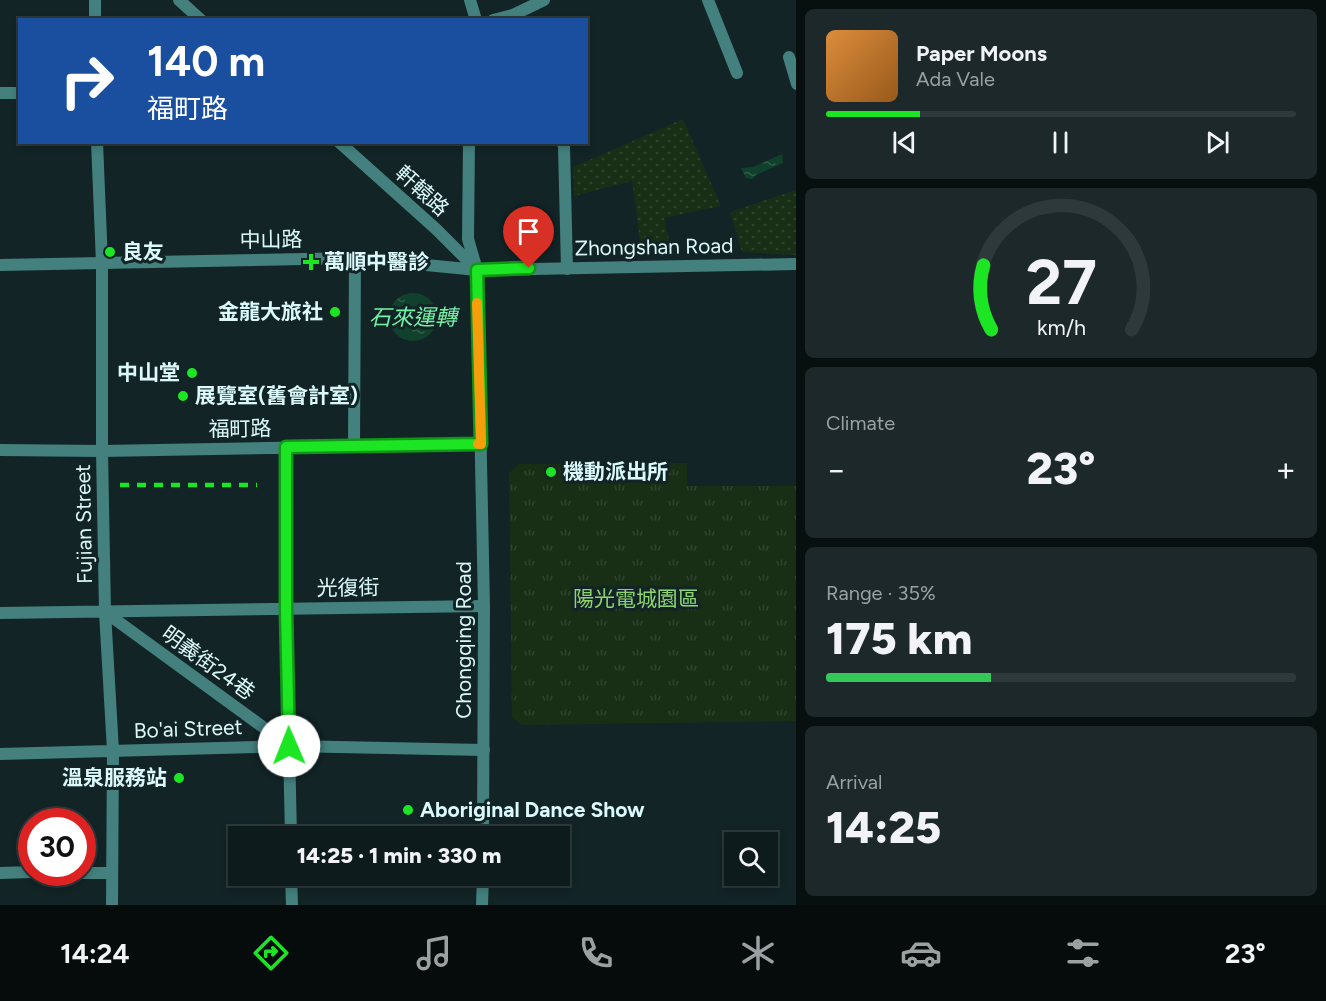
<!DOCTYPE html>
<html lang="en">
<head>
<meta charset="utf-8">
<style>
  body { margin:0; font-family:Figtree,"Noto Sans TC",sans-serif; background:#1c2829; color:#f1f3f6; height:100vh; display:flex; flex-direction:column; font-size:22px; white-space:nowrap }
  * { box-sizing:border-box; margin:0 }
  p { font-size:20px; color:#9ba1a3 }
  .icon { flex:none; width:33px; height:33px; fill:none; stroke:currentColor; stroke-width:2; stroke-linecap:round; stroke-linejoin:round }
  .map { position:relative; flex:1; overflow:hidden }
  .drawer { display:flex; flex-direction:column; gap:9px; padding:9px; background:#080f0f; width:530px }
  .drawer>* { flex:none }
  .guide { position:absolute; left:18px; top:18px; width:570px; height:126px; border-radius:0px; box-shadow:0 3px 9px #0003,0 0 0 2px #2e393b; background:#1a4fa0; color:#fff; overflow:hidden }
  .buttons { position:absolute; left:724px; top:832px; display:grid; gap:12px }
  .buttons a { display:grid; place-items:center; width:54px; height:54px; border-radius:0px; background:#0e1b1c; box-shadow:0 3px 9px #0003,0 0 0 2px #2e393b; font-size:30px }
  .speed { position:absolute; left:18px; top:808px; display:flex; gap:12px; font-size:30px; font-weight:700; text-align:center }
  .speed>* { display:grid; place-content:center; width:78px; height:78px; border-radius:50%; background:#0e1b1c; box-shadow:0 3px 9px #0003,0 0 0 2px #2e393b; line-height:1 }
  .speed .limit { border:9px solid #d22; background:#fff; color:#111 }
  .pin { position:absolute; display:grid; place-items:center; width:51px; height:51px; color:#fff; margin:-62px -26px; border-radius:50% 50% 50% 0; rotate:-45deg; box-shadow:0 0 6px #0007 }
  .pin .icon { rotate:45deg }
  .me { position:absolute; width:66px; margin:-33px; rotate:359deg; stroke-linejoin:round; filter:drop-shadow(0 0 4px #0008) }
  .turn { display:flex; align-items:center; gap:21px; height:126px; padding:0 30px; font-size:27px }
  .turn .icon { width:78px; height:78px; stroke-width:2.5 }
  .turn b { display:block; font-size:42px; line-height:51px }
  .big { font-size:45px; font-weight:800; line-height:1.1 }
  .drawer .widget { flex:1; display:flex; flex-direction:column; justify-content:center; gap:9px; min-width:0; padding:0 21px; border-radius:9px; background:#1c2829 }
  .drawer .dial { align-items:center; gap:0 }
  .dial svg { height:156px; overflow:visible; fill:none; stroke:#2e393b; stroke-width:7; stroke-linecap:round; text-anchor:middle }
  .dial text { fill:#f1f3f6; stroke:none }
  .song { display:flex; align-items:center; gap:18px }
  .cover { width:72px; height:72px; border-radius:9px; background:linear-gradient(135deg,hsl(30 70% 55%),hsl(30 70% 35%)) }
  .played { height:6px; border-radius:3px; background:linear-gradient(90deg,#1ce624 20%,#2e393b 20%) }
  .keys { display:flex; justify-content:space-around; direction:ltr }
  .heat { display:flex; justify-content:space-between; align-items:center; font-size:33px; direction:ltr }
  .charge { height:9px; border-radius:4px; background:linear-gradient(90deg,#34c759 35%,#2e393b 0) }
  .trip { position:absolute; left:228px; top:826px; width:342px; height:60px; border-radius:0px; background:#0e1b1c; box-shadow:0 3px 9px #0003,0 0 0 2px #2e393b; font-weight:800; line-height:60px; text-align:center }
  .tabs { display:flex; height:96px; justify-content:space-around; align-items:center; background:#060b0b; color:#9ba1a3 }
  .tabs .icon { width:42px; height:42px }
  .tabs .selected { color:#1ce624 }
  .tabs b { font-size:27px; color:#f1f3f6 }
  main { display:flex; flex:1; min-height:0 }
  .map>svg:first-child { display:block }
  .grass { fill:url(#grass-dots) }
  .park { fill:url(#park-tufts) }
  .water { fill:url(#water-ripples) }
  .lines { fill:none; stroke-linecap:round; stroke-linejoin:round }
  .minor { stroke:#43807e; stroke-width:12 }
  .tertiary { stroke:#43807e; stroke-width:12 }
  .rail { stroke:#1ce624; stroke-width:4.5; stroke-dasharray:9 8; stroke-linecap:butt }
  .route-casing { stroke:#129617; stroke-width:15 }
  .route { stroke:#1ce624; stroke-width:10 }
  .slow { stroke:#f59e0b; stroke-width:10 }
  .poi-dot { fill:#1ce624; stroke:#122426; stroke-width:2 }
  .labels { text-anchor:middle; stroke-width:6; stroke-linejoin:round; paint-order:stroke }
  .street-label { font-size:21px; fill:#dbf9fb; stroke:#122426 }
  .poi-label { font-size:21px; font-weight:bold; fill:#dbf9fb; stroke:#122426; text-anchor:start }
  .park-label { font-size:21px; fill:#8ed46e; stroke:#122426 }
  .water-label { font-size:22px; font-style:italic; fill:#74f0a6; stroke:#122426 }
</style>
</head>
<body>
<main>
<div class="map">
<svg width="797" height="905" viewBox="0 0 797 905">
  <defs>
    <pattern id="grass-dots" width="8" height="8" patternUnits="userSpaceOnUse" patternTransform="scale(1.5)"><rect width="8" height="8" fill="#182f16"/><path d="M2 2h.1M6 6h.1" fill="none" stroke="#2e442d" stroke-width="1.8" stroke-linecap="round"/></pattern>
    <pattern id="park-tufts" width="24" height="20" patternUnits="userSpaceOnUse" patternTransform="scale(1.5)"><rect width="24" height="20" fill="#182f16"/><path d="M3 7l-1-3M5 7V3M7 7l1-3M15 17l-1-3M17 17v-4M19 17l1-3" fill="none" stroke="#2e442d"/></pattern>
    <pattern id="water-ripples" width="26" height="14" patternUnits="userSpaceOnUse" patternTransform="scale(1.5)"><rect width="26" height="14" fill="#10412c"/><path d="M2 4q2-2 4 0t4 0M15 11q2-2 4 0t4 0" fill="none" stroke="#325d4c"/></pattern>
  </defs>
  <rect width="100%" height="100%" fill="#122426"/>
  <path class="grass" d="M683,119L721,206L664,218L672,252L642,256L632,181L574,196L573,167Z
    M796,190V255L742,252L730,212Z"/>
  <path class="park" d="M687,463V486H796V721L522,725L512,717L509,473L519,464Z"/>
  <path class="water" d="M782,154L783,163L756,175L753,179L746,178L741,168L753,167Z
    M389 317a24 24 0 1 1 48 0a24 24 0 1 1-48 0Z"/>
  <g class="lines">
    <path class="minor" d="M470,0L476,20
      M708,0L737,73
      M95,20V0
      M493,20L513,15L544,0
      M789,57L797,84
      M0,93H20
      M97,142L102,263V451L105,612L113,751L112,905
      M469,142L468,239L477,270
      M562,142L564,146L567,269
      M354,445L355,258
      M286,448V609L291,837
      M0,450L102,451L481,444
      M105,612L289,746
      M0,613L484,606
      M0,754L289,746L484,750
      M0,873L32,872
      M42,873H81
      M82,873H111
      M291,876L292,905"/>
    <path class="tertiary" d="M179,0L201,20
      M339,142L436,229L477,270
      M0,265L355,258L477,270L797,264
      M477,270L484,606L483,837
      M482,905L483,876"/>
    <path class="rail" d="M120,485H257"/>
  </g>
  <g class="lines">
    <defs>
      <path id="route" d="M289,746L286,609V447L481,444L477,270L529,268"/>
    </defs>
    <use href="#route" class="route-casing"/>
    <use href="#route" class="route"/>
    <path class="slow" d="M477,303L481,444H478"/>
  </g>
  <g class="poi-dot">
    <circle cx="110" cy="252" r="6"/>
    <path d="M308 253h6v6h6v6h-6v6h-6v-6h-6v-6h6z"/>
    <circle cx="335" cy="312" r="6"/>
    <circle cx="192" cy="373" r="6"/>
    <circle cx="183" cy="396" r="6"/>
    <circle cx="551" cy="472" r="6"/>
    <circle cx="179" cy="778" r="6"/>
    <circle cx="408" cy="810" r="6"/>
  </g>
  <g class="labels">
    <g class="street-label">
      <text transform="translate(422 191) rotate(42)" y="7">軒轅路</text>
      <text transform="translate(271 240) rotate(-1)" y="7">中山路</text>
      <text transform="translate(654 247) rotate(-1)" y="7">Zhongshan Road</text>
      <text transform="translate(240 429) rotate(-1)" y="7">福町路</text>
      <text transform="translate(84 524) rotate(-91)" y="7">Fujian Street</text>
      <text transform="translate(348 588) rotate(-1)" y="7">光復街</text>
      <text transform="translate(464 640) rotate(-90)" y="7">Chongqing Road</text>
      <text transform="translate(208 663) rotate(36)" y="7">明義街24巷</text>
      <text transform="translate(188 729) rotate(-2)" y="7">Bo'ai Street</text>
    </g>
    <g class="poi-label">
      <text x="122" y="259">良友</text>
      <text x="324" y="269">萬順中醫診</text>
      <text x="323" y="319" text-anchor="end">金龍大旅社</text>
      <text x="180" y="380" text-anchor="end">中山堂</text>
      <text x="195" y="403">展覽室(舊會計室)</text>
      <text x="563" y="479">機動派出所</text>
      <text x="167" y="785" text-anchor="end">溫泉服務站</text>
      <text x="420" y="817">Aboriginal Dance Show</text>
    </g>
    <g class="park-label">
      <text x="636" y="606">陽光電城園區</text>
    </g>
    <g class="water-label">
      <text x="413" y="325">石來運轉</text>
    </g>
  </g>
</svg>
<div class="buttons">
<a><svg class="icon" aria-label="search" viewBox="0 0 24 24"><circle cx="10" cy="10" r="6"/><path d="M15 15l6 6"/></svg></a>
</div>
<div class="speed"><div class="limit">30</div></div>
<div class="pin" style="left:529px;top:268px;background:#d93025"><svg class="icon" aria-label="arrive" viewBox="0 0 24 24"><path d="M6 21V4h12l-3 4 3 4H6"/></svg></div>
<svg class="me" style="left:289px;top:746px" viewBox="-20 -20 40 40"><circle r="19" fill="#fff"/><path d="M0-13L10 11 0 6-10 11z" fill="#1ce624"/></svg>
<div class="trip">14:25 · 1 min · 330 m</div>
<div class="guide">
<div class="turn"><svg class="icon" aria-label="right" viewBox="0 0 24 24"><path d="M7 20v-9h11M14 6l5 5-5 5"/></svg><div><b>140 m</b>福町路</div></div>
</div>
</div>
<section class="drawer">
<div class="widget">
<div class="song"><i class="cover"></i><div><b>Paper Moons</b><p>Ada Vale</p></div></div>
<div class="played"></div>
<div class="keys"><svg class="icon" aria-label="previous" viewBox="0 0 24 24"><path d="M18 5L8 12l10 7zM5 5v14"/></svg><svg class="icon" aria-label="pause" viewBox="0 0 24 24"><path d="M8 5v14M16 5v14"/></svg><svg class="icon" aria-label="next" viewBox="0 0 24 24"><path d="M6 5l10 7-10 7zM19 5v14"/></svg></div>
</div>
<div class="widget dial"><svg viewBox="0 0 100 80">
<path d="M14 69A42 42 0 1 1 86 69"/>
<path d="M14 69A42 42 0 0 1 10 36" stroke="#1ce624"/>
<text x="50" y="56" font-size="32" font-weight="700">27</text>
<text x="50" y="72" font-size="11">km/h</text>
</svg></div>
<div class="widget"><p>Climate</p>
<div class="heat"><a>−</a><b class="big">23°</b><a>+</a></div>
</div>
<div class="widget"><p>Range · 35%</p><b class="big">175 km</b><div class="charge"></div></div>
<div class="widget"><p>Arrival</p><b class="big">14:25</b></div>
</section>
</main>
<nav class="tabs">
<b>14:24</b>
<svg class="icon selected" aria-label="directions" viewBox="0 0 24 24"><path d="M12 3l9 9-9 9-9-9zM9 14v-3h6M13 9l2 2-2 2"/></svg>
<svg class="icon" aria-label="music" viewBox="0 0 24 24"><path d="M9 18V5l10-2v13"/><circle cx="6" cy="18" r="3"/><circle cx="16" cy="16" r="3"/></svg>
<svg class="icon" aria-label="phone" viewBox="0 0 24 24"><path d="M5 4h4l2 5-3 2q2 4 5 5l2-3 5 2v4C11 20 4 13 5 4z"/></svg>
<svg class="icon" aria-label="climate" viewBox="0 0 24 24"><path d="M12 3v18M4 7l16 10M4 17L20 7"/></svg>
<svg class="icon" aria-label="car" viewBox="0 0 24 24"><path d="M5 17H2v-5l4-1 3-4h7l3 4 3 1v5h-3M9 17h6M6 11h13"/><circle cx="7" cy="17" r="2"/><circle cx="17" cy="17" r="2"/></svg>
<svg class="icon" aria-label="filters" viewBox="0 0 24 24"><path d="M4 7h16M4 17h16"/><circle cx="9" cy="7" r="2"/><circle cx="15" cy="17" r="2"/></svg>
<b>23°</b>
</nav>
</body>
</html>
